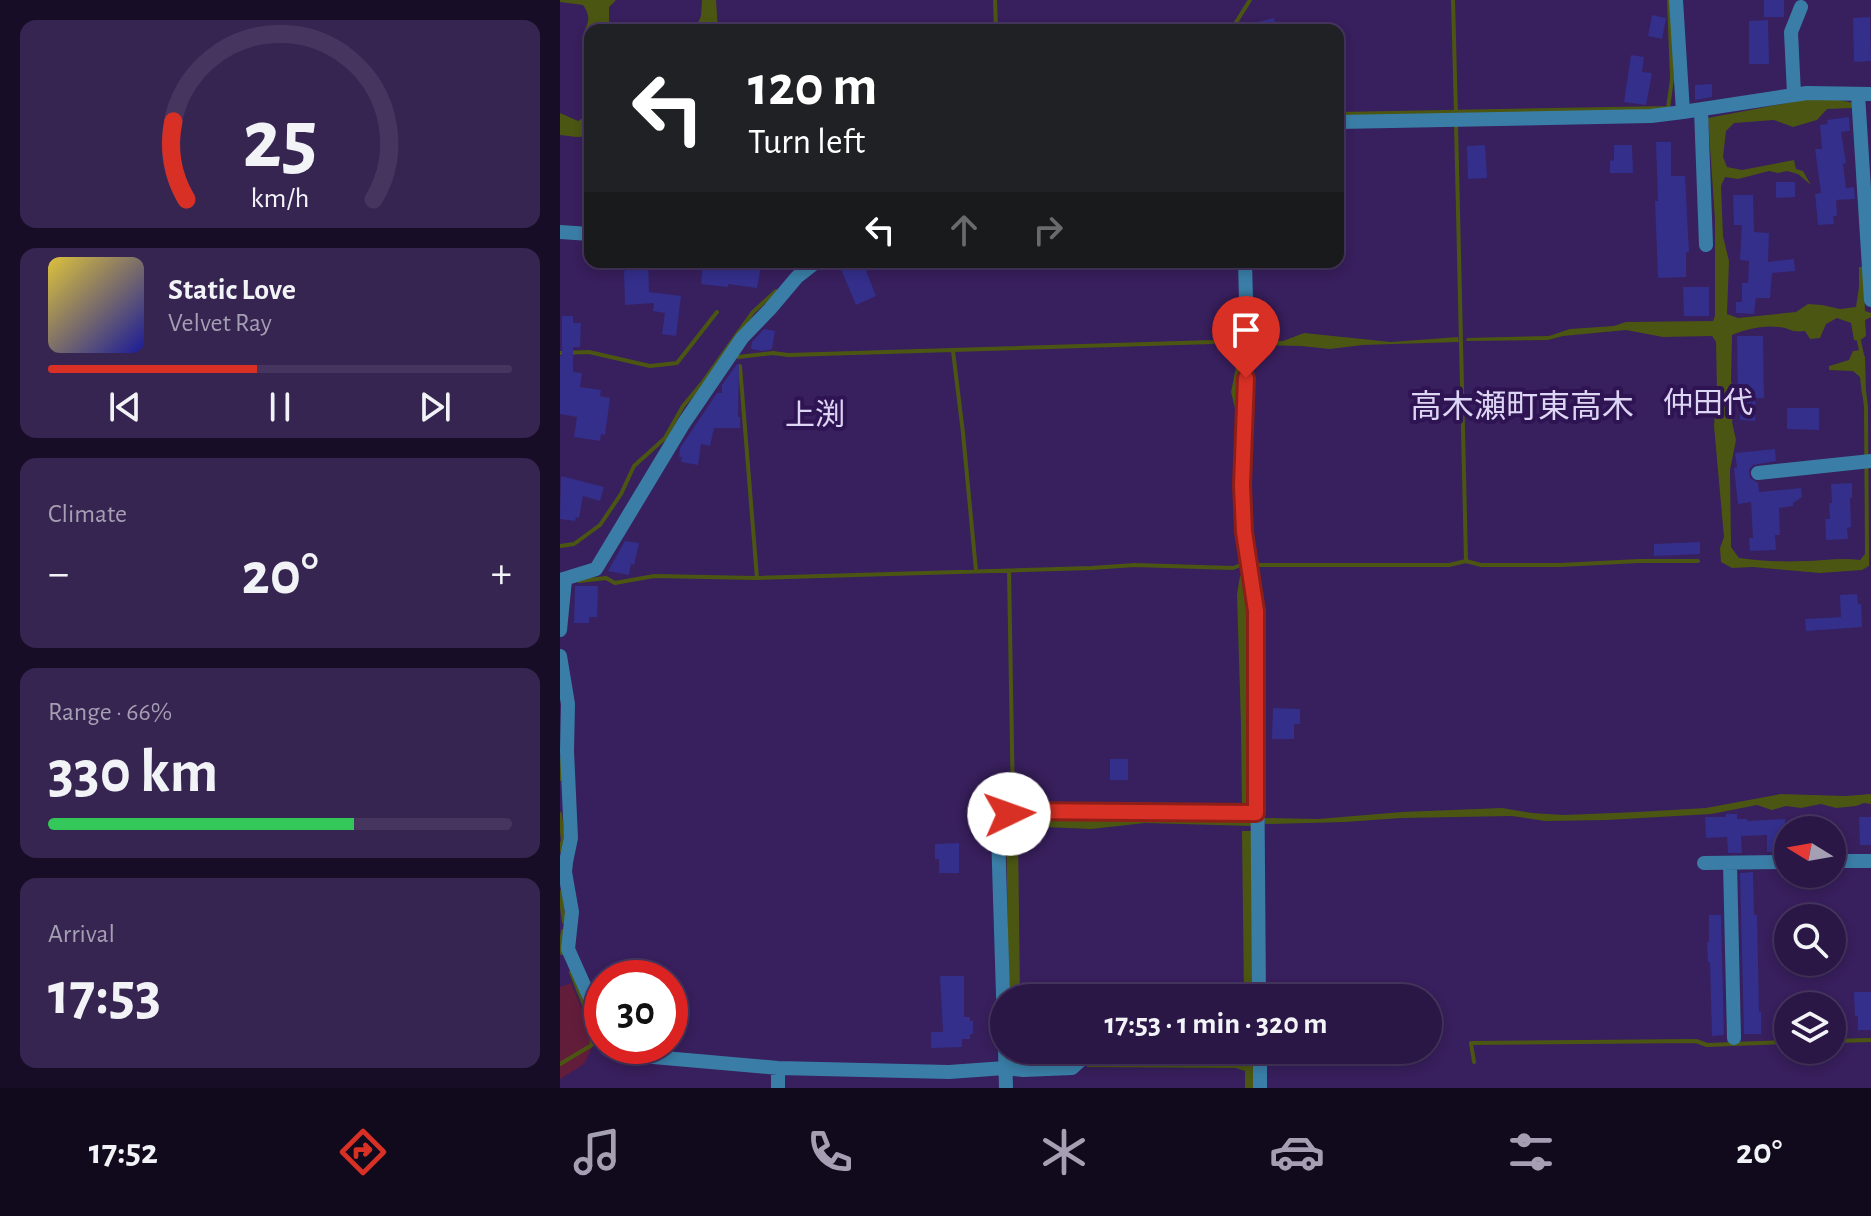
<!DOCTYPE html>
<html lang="en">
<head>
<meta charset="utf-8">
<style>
  body { margin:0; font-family:"Alegreya Sans","Noto Sans JP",sans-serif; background:#362451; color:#f1f3f6; height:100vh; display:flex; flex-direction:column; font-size:30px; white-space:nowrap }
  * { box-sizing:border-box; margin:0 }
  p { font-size:26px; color:#a59fb3 }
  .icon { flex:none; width:44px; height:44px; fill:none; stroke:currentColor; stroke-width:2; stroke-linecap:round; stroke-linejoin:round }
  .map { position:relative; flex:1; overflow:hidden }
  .details { display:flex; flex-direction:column; gap:20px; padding:20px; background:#170d26; width:560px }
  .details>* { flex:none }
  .banner { position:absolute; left:24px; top:24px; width:760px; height:244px; border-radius:16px; box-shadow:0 4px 12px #0003,0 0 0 2px #46365f; background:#202124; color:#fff; overflow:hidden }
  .needle { width:52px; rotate:281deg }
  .fabs { position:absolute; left:1214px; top:816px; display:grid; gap:16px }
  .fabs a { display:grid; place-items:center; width:72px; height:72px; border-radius:50%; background:#2a1746; box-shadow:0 4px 12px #0003,0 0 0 2px #46365f; font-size:40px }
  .speed { position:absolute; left:24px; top:960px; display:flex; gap:16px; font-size:40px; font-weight:700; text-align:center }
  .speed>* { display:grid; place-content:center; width:104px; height:104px; border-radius:50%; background:#2a1746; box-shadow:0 4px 12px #0003,0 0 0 2px #46365f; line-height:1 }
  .speed .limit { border:12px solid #d22; background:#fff; color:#111 }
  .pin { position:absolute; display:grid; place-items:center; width:68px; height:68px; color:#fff; margin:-82px -34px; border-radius:50% 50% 50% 0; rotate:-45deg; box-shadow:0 0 8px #0007 }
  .pin .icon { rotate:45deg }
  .me { position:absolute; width:88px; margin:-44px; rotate:87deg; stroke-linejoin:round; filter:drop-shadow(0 0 6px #0008) }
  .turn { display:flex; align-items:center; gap:28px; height:168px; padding:0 32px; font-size:36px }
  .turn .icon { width:104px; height:104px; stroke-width:2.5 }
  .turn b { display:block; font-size:56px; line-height:68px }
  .lanes { display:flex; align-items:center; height:76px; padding:0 32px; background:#0003; justify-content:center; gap:40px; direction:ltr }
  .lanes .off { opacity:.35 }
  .big { font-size:60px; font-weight:700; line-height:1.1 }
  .details .tile { flex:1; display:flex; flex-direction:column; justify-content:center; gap:12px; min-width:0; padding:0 28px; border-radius:16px; background:#362451 }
  .details .dial { align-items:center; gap:0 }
  .dial svg { height:208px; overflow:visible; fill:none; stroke:#46365f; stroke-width:7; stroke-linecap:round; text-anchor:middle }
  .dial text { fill:#f1f3f6; stroke:none }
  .song { display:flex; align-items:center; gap:24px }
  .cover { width:96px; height:96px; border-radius:12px; background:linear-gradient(135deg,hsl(50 70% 55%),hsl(240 70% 35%)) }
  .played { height:8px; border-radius:4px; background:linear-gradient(90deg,#d93025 45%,#46365f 45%) }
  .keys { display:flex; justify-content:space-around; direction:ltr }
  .heat { display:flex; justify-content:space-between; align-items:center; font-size:44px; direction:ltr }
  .charge { height:12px; border-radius:6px; background:linear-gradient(90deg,#34c759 66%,#46365f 0) }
  .trip { position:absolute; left:430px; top:984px; width:452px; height:80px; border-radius:40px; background:#2a1746; box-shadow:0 4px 12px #0003,0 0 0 2px #46365f; font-weight:700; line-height:80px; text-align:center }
  .tabs { display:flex; height:128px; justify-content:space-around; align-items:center; background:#11091c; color:#a59fb3 }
  .tabs .icon { width:56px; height:56px }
  .tabs .current { color:#d93025 }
  .tabs b { font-size:36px; color:#f1f3f6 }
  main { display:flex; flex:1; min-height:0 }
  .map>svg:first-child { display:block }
  .green { fill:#621d3a }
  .water { fill:#4b5613 }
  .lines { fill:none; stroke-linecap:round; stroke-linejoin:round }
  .stream { stroke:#4b5613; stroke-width:4 }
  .building { fill:#332f8b }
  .minor { stroke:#3a7ea7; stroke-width:14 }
  .route-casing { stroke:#8d1f18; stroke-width:20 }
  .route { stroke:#d93025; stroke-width:14 }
  .labels { text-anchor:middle; stroke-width:8; stroke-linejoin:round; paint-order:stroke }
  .neighbourhood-label { font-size:30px; fill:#ddd5f4; stroke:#2e1452 }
  .quarter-label { font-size:32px; fill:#ddd5f4; stroke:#2e1452 }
</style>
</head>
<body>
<main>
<section class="details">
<div class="tile dial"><svg viewBox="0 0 100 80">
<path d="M14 69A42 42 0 1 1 86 69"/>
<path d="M14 69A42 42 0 0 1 9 39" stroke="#d93025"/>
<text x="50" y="56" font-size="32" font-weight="700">25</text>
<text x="50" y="72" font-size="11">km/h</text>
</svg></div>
<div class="tile">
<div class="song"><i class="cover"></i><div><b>Static Love</b><p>Velvet Ray</p></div></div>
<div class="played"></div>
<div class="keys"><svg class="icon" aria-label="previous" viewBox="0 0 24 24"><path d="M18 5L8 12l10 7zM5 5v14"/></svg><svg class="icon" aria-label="pause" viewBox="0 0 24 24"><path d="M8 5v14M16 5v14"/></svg><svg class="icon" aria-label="next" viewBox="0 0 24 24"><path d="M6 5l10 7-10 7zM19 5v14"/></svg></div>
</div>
<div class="tile"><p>Climate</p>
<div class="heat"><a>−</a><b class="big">20°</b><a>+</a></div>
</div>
<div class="tile"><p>Range · 66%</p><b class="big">330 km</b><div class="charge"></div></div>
<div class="tile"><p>Arrival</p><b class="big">17:53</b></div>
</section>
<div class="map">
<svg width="1311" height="1088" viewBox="0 0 1311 1088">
  <rect width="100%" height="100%" fill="#381f5d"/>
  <path class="green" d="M11,983L35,1041L24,1064L0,1079V987Z"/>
  <path class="water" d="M0,0H56L49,7V30H30V87C25,72 21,58 22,42C23,25 35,22 23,5L0,2Z
    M142,0H156L158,30H135L141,16Z
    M1243,100H1280L1293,103L1292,108L1267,109L1257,120L1233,127L1214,120L1174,123L1166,131L1163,157L1167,167L1182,170L1234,160L1236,169L1243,171L1251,185L1238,174L1227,171L1218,173L1209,171L1178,179L1165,177L1161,186L1163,236L1169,261L1167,314L1178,318L1236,312L1248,304L1262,305L1280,309L1296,307L1299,287V267H1303L1305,311L1311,313V317L1305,320L1306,336L1299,341L1294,340L1291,323L1277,318L1266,324L1260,338L1250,339L1245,331C1231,333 1230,328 1219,327C1203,325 1186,329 1172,335L1171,380L1175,400L1172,422L1176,440L1170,470L1171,547L1179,558C1200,561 1222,562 1243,561C1262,561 1281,557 1300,560L1305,554L1309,555V566L1302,570L1260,573L1193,567L1172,568L1161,562L1160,548L1164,537L1154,426L1157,389L1156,342L1152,336L1103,337L1066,330L1003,336L988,340L906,341L907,338L989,336L1010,329L1054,326L1066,322L1153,321L1155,316V220L1148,118Z
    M0,113L18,121L30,114V136L17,137L0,135Z
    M680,313L683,347L681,408L676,412L671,392L678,357L676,347L653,342L670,334L678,333Z
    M744,333L831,342L898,337L899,342L803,345L770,349L741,346L692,345L691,339L723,341Z
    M1301,350L1305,357L1306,394L1302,395L1300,377L1293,371L1269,370V366L1289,360L1293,351Z
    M685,575L691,613L692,808H682L681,725L677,595L680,576Z
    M1221,794L1285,796L1311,794V804L1304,803L1296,806L1276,808L1261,804L1241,808L1226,806L1212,810L1197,805L1151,814L1047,820L985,821L952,816L841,818L785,822L705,824L704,818L758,819L842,812L942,808L972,813L1004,815L1077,812L1146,808Z
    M471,816L692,819V826L585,823L531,829L462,826L458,831L460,998H449L446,829L452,820Z
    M682,831H691L693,998H684Z
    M527,1061L693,1064L694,1088H685V1071L676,1068L527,1067Z"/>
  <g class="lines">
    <path class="stream" d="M435,0L436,30
      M893,0L896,115
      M676,30L675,24L690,0
      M778,114L1108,108L1112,79L1109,0
      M896,124L906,561
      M1299,341L1302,355
      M393,351L403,433L416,571
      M0,353L29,352L90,366L117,363L157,312
      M178,357L213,353L228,355L653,342
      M180,366L197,578
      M1304,391L1306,407L1307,554
      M676,460L675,490L676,511
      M679,544L681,565H683
      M0,546L14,544L40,525L61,494L74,466L105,438L123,406L143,382L193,312L216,291
      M692,565H889L906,561L921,565H1000L1079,561H1138
      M449,571L453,805L455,820
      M19,581L46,578L55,583L94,576L197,578L531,568L575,565L673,568L681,565
      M0,759L2,769L0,779
      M0,814L3,840L0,850
      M0,892L4,922
      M2,953L0,949L3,931
      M1272,1041L1311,1040
      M455,1050L459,1066
      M914,1062L911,1043L1136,1041L1147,1045L1228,1042
      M0,1064L32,1045L28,1015L11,972"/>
  </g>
  <path class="building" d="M1204,0H1224V17H1204Z
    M1092,15L1106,18L1102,39L1088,36Z
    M1310,17L1311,61L1294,62L1293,18Z
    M714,18L717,30H682L681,26Z
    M1208,20L1209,64H1189V21Z
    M1071,55L1084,57L1082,72L1092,73L1086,105L1064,102Z
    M1152,84V97L1135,100V85Z
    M1289,117L1290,131L1281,132L1286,163L1283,164L1286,188L1294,187L1295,199L1276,200L1277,216H1273L1274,224L1258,225L1255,194L1261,193L1255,149H1262L1260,125L1268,124L1267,120Z
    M1096,142H1111V176H1125L1129,252H1126V277L1098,278L1095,201H1098Z
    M925,145L927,178L908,179L907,146Z
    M1054,145H1072L1073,173H1050V161L1054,160Z
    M1216,182H1235V197L1216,198Z
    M1173,195H1193L1194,232L1209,233L1208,262L1234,259L1235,271L1212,273L1210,298H1196L1194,314L1176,313V302H1182V283H1188L1189,261L1180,260L1182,225H1174Z
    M66,262H88L89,292L121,296L116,336L102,334L105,313L93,311L94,303L65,305L64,271H66Z
    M143,262L183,263L201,266L197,288L168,284V287L141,284Z
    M278,262H327L306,271L316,296L296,305Z
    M1123,287H1149V316H1124Z
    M2,316H13V323H21L20,347H13V372L22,373L20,387L41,390L40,396L50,398L45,435L41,434L40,441L14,437L17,417L0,414V356H2Z
    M204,329L215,331L212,349L203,351L191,349L192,342Z
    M1177,336H1203L1204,398H1195V421L1180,420V398H1178Z
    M177,364H179L178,417H180V428H154L150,446L141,444L138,465L121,462L122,457H119L120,448L157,393H162V385Z
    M1227,408H1259V430L1227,429Z
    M1215,449L1216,461L1193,465L1189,470L1190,478L1198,483L1199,492L1241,488L1242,497L1233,503V506L1219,508L1220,535H1215L1216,550L1190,551L1189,538H1193L1191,502L1178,504L1174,468L1177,467L1175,453Z
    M1,476L44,487L40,501L23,496L19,518L16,517L15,521L0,519Z
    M1292,483V498H1290L1291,527L1287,528L1288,539L1266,540L1265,519H1270L1269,503H1272L1271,484Z
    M65,541L79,543L74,565L71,564L69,575L48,571Z
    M1140,542V554L1094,556V544Z
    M15,586H38L37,617H29V623H14Z
    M1297,594L1298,604H1301L1302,627L1246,631L1245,619L1281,617L1280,595Z
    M713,708L740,709V724H734V739H712Z
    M550,759H568V780H550Z
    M1166,814H1177V819H1187V821L1225,819L1226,851L1207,852V835L1181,836L1182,853H1168L1167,837L1146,838L1145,817H1166Z
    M1299,817H1311V845H1300Z
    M399,843V873H379V859H375V844Z
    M1193,872L1194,915H1197L1199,1012H1201V1034H1184L1180,873Z
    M1149,915H1161L1164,1035L1152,1036L1150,962H1148L1147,942H1149Z
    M380,976H404V1017H410V1021H413V1034H410V1039H402V1047L371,1048V1032H383Z
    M488,986L489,998H470V987Z
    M1294,992H1311V1030H1298V1016H1295Z"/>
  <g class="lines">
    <path class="minor" d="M1116,0L1123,112L1247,93L1311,94
      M1234,94L1231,32L1241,7
      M1298,94L1311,300
      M1141,110L1146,245
      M778,122L1091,116L1123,112
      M0,232L30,234
      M685,262L687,337
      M687,347L682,485L684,532L696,611L699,998
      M1198,473L1311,461
      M0,580L36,569L124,423L182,338L210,309L237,277L256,262
      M0,630L5,580
      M0,656L8,704L7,751L11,838L6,862L5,872L12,912L8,949L33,1005L40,1023L42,1041
      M1272,861H1311
      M1144,863L1228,862
      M1170,863L1174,1038
      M444,1027L438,833L440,821L449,814L458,811L696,813
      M45,1046L47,1049L59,1054L218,1068L389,1072L445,1068L463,1070L512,1068L525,1056L700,1057
      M445,1050L446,1088
      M700,1050V1088
      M218,1088V1068"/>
  </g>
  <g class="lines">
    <defs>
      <path id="route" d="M449,814L458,811L696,813V611L684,532L682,485L686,378"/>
    </defs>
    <use href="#route" class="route-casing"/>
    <use href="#route" class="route"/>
  </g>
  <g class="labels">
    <g class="neighbourhood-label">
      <text x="1148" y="413">仲田代</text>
      <text x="255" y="425">上渕</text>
    </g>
    <g class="quarter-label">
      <text x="962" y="417">高木瀬町東高木</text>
    </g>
  </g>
</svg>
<div class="fabs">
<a><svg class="needle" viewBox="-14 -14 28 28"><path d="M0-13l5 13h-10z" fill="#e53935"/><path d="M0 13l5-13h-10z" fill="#a59fb3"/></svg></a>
<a><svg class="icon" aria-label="search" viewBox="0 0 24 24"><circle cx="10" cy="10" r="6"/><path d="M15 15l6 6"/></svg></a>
<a><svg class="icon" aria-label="layers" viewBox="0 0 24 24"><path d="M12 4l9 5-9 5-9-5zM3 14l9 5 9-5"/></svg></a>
</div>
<div class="speed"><div class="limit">30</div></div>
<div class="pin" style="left:686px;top:378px;background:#d93025"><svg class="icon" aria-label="arrive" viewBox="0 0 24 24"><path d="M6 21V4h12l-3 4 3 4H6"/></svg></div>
<svg class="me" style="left:449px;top:814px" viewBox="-20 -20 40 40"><circle r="19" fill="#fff"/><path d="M0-13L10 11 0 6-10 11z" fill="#d93025"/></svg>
<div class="trip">17:53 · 1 min · 320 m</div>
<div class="banner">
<div class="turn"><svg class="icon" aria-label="left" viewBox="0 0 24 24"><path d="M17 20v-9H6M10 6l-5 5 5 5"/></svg><div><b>120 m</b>Turn left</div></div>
<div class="lanes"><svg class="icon" aria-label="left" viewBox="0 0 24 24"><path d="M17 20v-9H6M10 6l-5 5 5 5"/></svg><svg class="icon off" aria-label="ahead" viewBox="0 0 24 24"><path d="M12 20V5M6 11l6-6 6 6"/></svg><svg class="icon off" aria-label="right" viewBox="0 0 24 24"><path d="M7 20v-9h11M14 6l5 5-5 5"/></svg></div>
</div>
</div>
</main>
<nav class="tabs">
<b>17:52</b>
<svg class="icon current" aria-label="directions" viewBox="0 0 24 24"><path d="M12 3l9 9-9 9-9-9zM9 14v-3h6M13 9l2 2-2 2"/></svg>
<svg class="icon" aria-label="music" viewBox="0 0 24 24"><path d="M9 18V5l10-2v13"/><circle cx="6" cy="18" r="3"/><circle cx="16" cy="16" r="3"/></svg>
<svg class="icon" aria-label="phone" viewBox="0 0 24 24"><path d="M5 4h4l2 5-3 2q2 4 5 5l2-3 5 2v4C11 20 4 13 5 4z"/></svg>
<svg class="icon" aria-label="climate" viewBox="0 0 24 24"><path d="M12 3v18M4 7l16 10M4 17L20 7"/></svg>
<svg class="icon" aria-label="car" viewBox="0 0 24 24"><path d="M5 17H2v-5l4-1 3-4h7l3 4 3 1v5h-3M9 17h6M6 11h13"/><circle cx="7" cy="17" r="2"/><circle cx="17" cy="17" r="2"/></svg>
<svg class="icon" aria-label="filters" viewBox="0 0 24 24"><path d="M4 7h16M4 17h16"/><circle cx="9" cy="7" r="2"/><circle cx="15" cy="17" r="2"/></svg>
<b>20°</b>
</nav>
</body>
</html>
